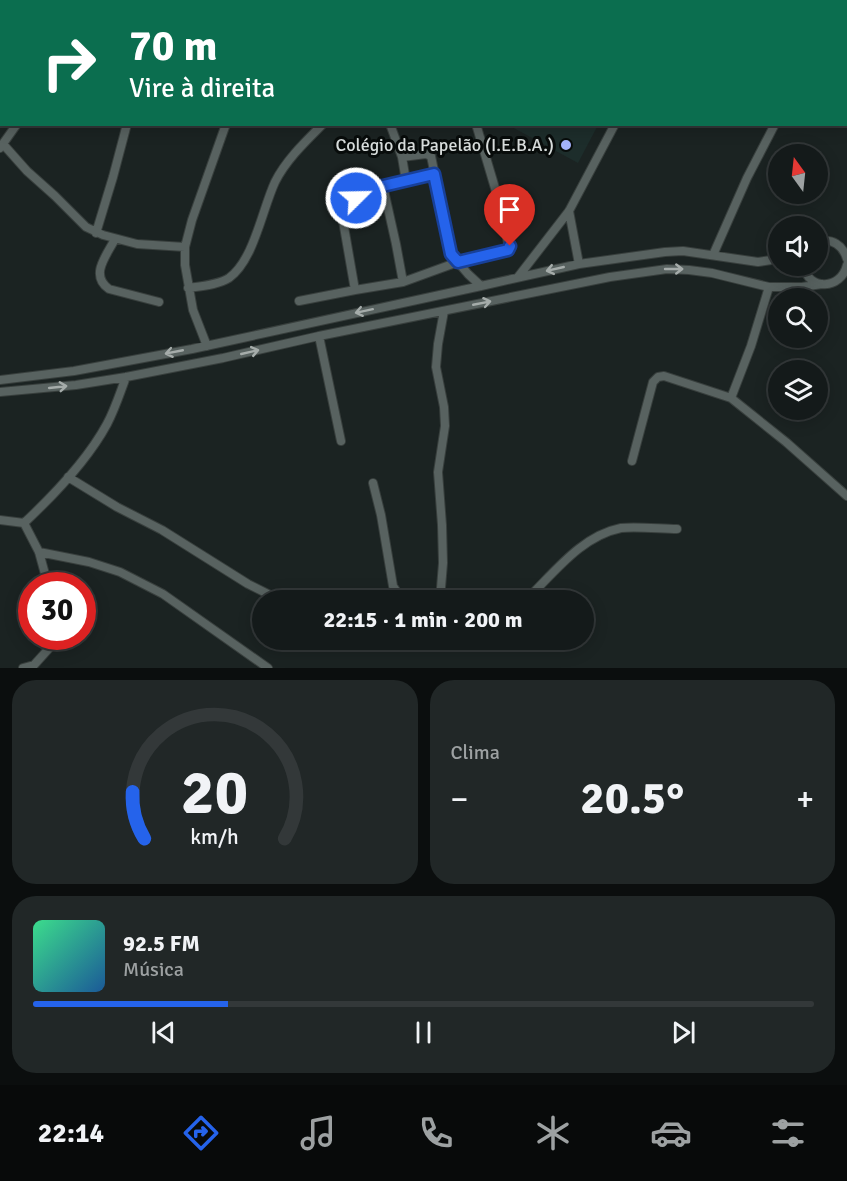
<!DOCTYPE html>
<html lang="pt">
<head>
<meta charset="utf-8">
<style>
  body { margin:0; font-family:Signika,sans-serif; background:#212727; color:#f1f3f6; height:100vh; display:flex; flex-direction:column; font-size:22px; white-space:nowrap }
  * { box-sizing:border-box; margin:0 }
  p { font-size:20px; color:#9da1a2 }
  .icon { flex:none; width:33px; height:33px; fill:none; stroke:currentColor; stroke-width:2; stroke-linecap:round; stroke-linejoin:round }
  .map { position:relative; height:668px; overflow:hidden }
  .side { display:flex; flex-direction:column; gap:12px; padding:12px; background:#0b0e0e; flex:1 }
  .side>* { flex:none }
  .guide { position:absolute; left:0px; top:0px; width:848px; height:126px; box-shadow:0 3px 15px #0003,0 0 0 2px #333839; background:#0b6e4f; color:#fff; overflow:hidden }
  .needle { width:39px; rotate:345deg }
  .fabs { position:absolute; left:768px; top:144px; display:grid; gap:12px }
  .fabs a { display:grid; place-items:center; width:60px; height:60px; border-radius:50%; background:#141a1a; box-shadow:0 3px 15px #0003,0 0 0 2px #333839; font-size:30px }
  .speed { position:absolute; left:18px; top:572px; display:flex; gap:12px; font-size:30px; font-weight:700; text-align:center }
  .speed>* { display:grid; place-content:center; width:78px; height:78px; border-radius:50%; background:#141a1a; box-shadow:0 3px 15px #0003,0 0 0 2px #333839; line-height:1 }
  .speed .limit { border:9px solid #d22; background:#fff; color:#111 }
  .pin { position:absolute; display:grid; place-items:center; width:51px; height:51px; color:#fff; margin:-62px -26px; border-radius:50% 50% 50% 0; rotate:-45deg; box-shadow:0 0 6px #0007 }
  .pin .icon { rotate:45deg }
  .me { position:absolute; width:66px; margin:-33px; rotate:67deg; stroke-linejoin:round; filter:drop-shadow(0 0 4px #0008) }
  .turn { display:flex; align-items:center; gap:21px; height:126px; padding:0 30px; font-size:27px }
  .turn .icon { width:78px; height:78px; stroke-width:2.5 }
  .turn b { display:block; font-size:42px; line-height:51px }
  .big { font-size:45px; font-weight:700; line-height:1.1 }
  .side .widget { flex:1; display:flex; flex-direction:column; justify-content:center; gap:9px; min-width:0; padding:0 21px; border-radius:24px; background:#212727 }
  .side .dial { align-items:center; gap:0 }
  .dial svg { height:156px; overflow:visible; fill:none; stroke:#333839; stroke-width:7; stroke-linecap:round; text-anchor:middle }
  .dial text { fill:#f1f3f6; stroke:none }
  .song { display:flex; align-items:center; gap:18px }
  .cover { width:72px; height:72px; border-radius:9px; background:linear-gradient(135deg,hsl(150 70% 55%),hsl(210 70% 35%)) }
  .played { height:6px; border-radius:3px; background:linear-gradient(90deg,#2563eb 25%,#333839 25%) }
  .keys { display:flex; justify-content:space-around; direction:ltr }
  .heat { display:flex; justify-content:space-between; align-items:center; font-size:33px; direction:ltr }
  .side .tiles { flex:1; display:grid; gap:12px; grid-template-columns:1fr 1fr }
  .widget:last-child { grid-column:span 2 }
  .trip { position:absolute; left:252px; top:590px; width:342px; height:60px; border-radius:30px; background:#141a1a; box-shadow:0 3px 15px #0003,0 0 0 2px #333839; font-weight:700; line-height:60px; text-align:center }
  .tabs { display:flex; height:96px; justify-content:space-around; align-items:center; background:#080a0a; color:#9da1a2 }
  .tabs .icon { width:42px; height:42px }
  .tabs .selected { color:#2563eb }
  .tabs b { font-size:27px; color:#f1f3f6 }
  .map>svg:first-child { display:block }
  .built { fill:#1d2d2b }
  .lines { fill:none; stroke-linecap:round; stroke-linejoin:round }
  .minor-casing { stroke:#383f3d; stroke-width:10 }
  .minor { stroke:#586260; stroke-width:8 }
  .oneway { stroke:#a5acaa }
  .route-casing { stroke:#184099; stroke-width:15 }
  .route { stroke:#2563eb; stroke-width:10 }
  .poi-dot { fill:#a4b2fc; stroke:#080c0b; stroke-width:2 }
  .labels { text-anchor:middle; stroke-width:6; stroke-linejoin:round; paint-order:stroke }
  .poi-label { font-size:18px; fill:#d8dddc; stroke:#080c0b; text-anchor:end }
</style>
</head>
<body>
<div class="map">
<svg width="847" height="668" viewBox="0 0 847 668">
  <rect width="100%" height="100%" fill="#1b2322"/>
  <path class="built" d="M513,124H597L598,125L578,163L512,127Z"/>
  <g class="lines">
    <defs>
      <path id="minor" d="M236,0V2
        M354,0L355,2
        M611,0V2
        M830,0L832,2
        M268,2L272,0
        M689,2L690,0
        M846,9H847
        M846,104H847
        M390,124L402,157L426,154L431,156L451,254L468,274L481,286
        M3,144L27,171L55,196L86,227L103,235L137,244L185,247
        M0,148L17,124
        M402,157L406,181
        M434,174C413,180 364,187 350,204C346,209 345,215 343,221L355,290L403,282L458,262L509,249L503,215L476,124
        M383,186L396,244L403,282
        M569,211L579,264
        M96,233L113,177L127,124
        M115,239C107,255 89,275 109,289L159,302
        M818,242C832,238 843,245 847,259
        M713,255L747,178L775,124
        M803,266C809,291 841,290 847,265
        M518,277L569,211L615,124
        M188,288C201,286 218,285 229,278C254,260 262,210 275,182C286,160 305,142 323,124
        M299,301L355,290
        M319,336L341,441
        M207,346L193,310L185,265V247L192,220L226,124
        M0,380L74,371L192,349L481,286L579,264L665,252L683,251L758,262L778,259
        M0,392L76,385L126,377L223,358L319,336L610,277L667,269L689,270L712,273L769,287H802L822,284
        M731,398L751,346L769,287
        M632,461L653,382L658,377L664,376L731,398L786,442L847,496
        M68,477L117,507L162,530L248,584L280,600
        M373,483L381,515L393,586L402,600
        M0,520L24,523C54,495 87,461 107,424C115,409 120,393 126,377
        M24,523L39,552L48,585
        M39,552L89,562L120,572L163,594L268,668
        M440,600L443,563L442,525L438,472L445,426L444,407L436,367L438,344L444,311
        M526,600C554,573 581,536 621,528C636,526 662,529 677,529
        M395,639L437,640L448,639
        M23,668L34,665L53,644L57,636"/>
    </defs>
    <use href="#minor" class="minor-casing"/>
    <use href="#minor" class="minor"/>
  </g>
  <defs><path id="oneway-shaft" d="M-6 0H5M1.5-3L5.5 0L1.5 3" fill="none" stroke-width="1.6" stroke-linecap="round" stroke-linejoin="round" transform="scale(1.5)"/></defs>
  <g class="oneway">
    <use href="#oneway-shaft" transform="translate(555 269) rotate(167)"/>
    <use href="#oneway-shaft" transform="translate(674 269)"/>
    <use href="#oneway-shaft" transform="translate(482 303) rotate(-11)"/>
    <use href="#oneway-shaft" transform="translate(364 311) rotate(168)"/>
    <use href="#oneway-shaft" transform="translate(174 352) rotate(169)"/>
    <use href="#oneway-shaft" transform="translate(250 352) rotate(-13)"/>
    <use href="#oneway-shaft" transform="translate(58 387) rotate(-6)"/>
  </g>
  <g class="lines">
    <defs>
      <path id="route" d="M356,198L383,186L434,174L451,254L458,262L508,250L510,246"/>
    </defs>
    <use href="#route" class="route-casing"/>
    <use href="#route" class="route"/>
  </g>
  <circle class="poi-dot" cx="566" cy="145" r="6"/>
  <g class="labels">
    <g class="poi-label">
      <text x="554" y="151">Colégio da Papelão (I.E.B.A.)</text>
    </g>
  </g>
</svg>
<div class="fabs">
<a><svg class="needle" viewBox="-14 -14 28 28"><path d="M0-13l5 13h-10z" fill="#e53935"/><path d="M0 13l5-13h-10z" fill="#9da1a2"/></svg></a>
<a><svg class="icon" aria-label="sound" viewBox="0 0 24 24"><path d="M4 9h4l5-4v14l-5-4H4zM17 9q2 3 0 6"/></svg></a>
<a><svg class="icon" aria-label="search" viewBox="0 0 24 24"><circle cx="10" cy="10" r="6"/><path d="M15 15l6 6"/></svg></a>
<a><svg class="icon" aria-label="layers" viewBox="0 0 24 24"><path d="M12 4l9 5-9 5-9-5zM3 14l9 5 9-5"/></svg></a>
</div>
<div class="speed"><div class="limit">30</div></div>
<div class="pin" style="left:510px;top:246px;background:#d93025"><svg class="icon" aria-label="arrive" viewBox="0 0 24 24"><path d="M6 21V4h12l-3 4 3 4H6"/></svg></div>
<svg class="me" style="left:356px;top:198px" viewBox="-20 -20 40 40"><circle r="17" fill="#2563eb" stroke="#fff" stroke-width="3"/><path d="M0-11L8 9 0 5-8 9z" fill="#fff"/></svg>
<div class="trip">22:15 · 1 min · 200 m</div>
<div class="guide">
<div class="turn"><svg class="icon" aria-label="right" viewBox="0 0 24 24"><path d="M7 20v-9h11M14 6l5 5-5 5"/></svg><div><b>70 m</b>Vire à direita</div></div>
</div>
</div>
<section class="side">
<div class="tiles">
<div class="widget dial"><svg viewBox="0 0 100 80">
<path d="M14 69A42 42 0 1 1 86 69"/>
<path d="M14 69A42 42 0 0 1 8 45" stroke="#2563eb"/>
<text x="50" y="56" font-size="32" font-weight="700">20</text>
<text x="50" y="72" font-size="11">km/h</text>
</svg></div>
<div class="widget"><p>Clima</p>
<div class="heat"><a>−</a><b class="big">20.5°</b><a>+</a></div>
</div>
<div class="widget">
<div class="song"><i class="cover"></i><div><b>92.5 FM</b><p>Música</p></div></div>
<div class="played"></div>
<div class="keys"><svg class="icon" aria-label="previous" viewBox="0 0 24 24"><path d="M18 5L8 12l10 7zM5 5v14"/></svg><svg class="icon" aria-label="pause" viewBox="0 0 24 24"><path d="M8 5v14M16 5v14"/></svg><svg class="icon" aria-label="next" viewBox="0 0 24 24"><path d="M6 5l10 7-10 7zM19 5v14"/></svg></div>
</div>
</div>
</section>
<nav class="tabs">
<b>22:14</b>
<svg class="icon selected" aria-label="directions" viewBox="0 0 24 24"><path d="M12 3l9 9-9 9-9-9zM9 14v-3h6M13 9l2 2-2 2"/></svg>
<svg class="icon" aria-label="music" viewBox="0 0 24 24"><path d="M9 18V5l10-2v13"/><circle cx="6" cy="18" r="3"/><circle cx="16" cy="16" r="3"/></svg>
<svg class="icon" aria-label="phone" viewBox="0 0 24 24"><path d="M5 4h4l2 5-3 2q2 4 5 5l2-3 5 2v4C11 20 4 13 5 4z"/></svg>
<svg class="icon" aria-label="climate" viewBox="0 0 24 24"><path d="M12 3v18M4 7l16 10M4 17L20 7"/></svg>
<svg class="icon" aria-label="car" viewBox="0 0 24 24"><path d="M5 17H2v-5l4-1 3-4h7l3 4 3 1v5h-3M9 17h6M6 11h13"/><circle cx="7" cy="17" r="2"/><circle cx="17" cy="17" r="2"/></svg>
<svg class="icon" aria-label="filters" viewBox="0 0 24 24"><path d="M4 7h16M4 17h16"/><circle cx="9" cy="7" r="2"/><circle cx="15" cy="17" r="2"/></svg>
</nav>
</body>
</html>
